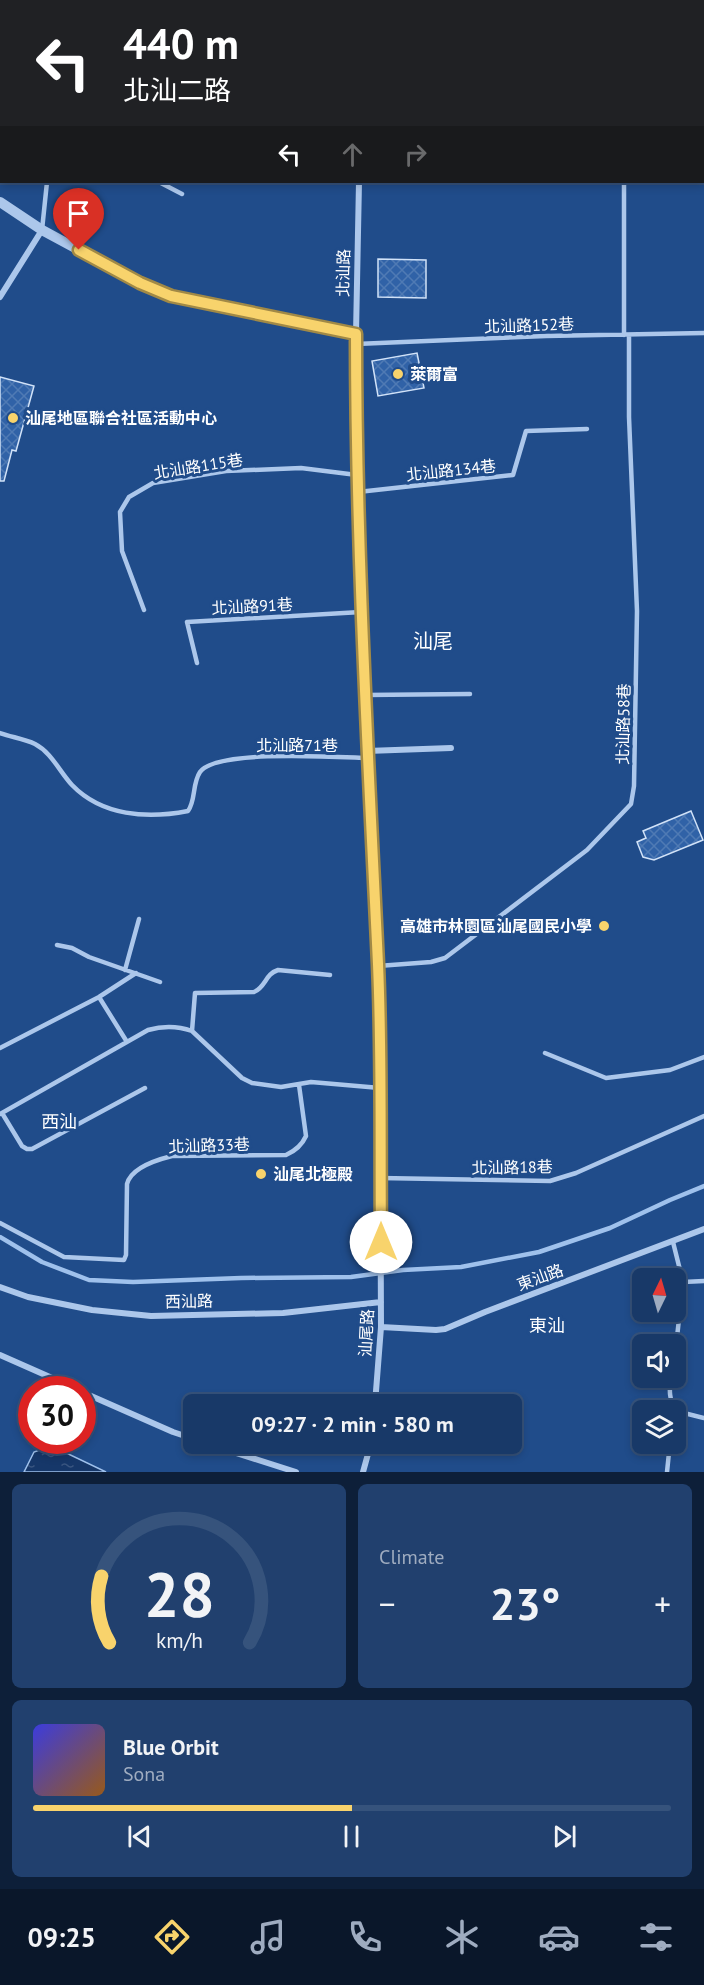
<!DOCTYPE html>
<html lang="en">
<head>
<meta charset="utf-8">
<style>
  body { margin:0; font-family:"PT Sans","Noto Sans TC",sans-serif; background:#21406e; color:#f1f3f6; height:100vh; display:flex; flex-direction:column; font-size:22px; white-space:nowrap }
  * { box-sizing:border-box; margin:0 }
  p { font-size:20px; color:#9facc0 }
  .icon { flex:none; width:33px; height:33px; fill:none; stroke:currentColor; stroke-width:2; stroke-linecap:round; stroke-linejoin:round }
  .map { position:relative; height:1472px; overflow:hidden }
  .side { display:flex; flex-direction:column; gap:12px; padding:12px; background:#0d1f39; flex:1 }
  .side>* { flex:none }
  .guide { position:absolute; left:0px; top:0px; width:705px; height:183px; box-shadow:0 3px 9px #0003,0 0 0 2px #36537c; background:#202124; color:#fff; overflow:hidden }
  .needle { width:39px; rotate:5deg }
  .tools { position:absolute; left:632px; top:1268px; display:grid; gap:12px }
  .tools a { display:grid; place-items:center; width:54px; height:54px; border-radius:9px; background:#183968; box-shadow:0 3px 9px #0003,0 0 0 2px #36537c; font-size:30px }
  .speed { position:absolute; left:18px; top:1376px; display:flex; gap:12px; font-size:30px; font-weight:700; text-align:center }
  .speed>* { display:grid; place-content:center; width:78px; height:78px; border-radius:50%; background:#183968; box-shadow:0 3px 9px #0003,0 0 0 2px #36537c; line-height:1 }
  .speed .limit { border:9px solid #d22; background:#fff; color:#111 }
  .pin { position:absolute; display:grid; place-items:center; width:51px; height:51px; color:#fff; margin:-62px -26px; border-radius:50% 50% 50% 0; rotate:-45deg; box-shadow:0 0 6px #0007 }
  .pin .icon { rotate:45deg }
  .me { position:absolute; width:66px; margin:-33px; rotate:0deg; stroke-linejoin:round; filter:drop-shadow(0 0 4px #0008) }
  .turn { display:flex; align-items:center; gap:21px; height:126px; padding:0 24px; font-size:27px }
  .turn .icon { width:78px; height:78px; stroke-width:2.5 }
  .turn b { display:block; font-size:42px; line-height:51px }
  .lanes { display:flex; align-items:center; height:57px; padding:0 24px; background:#0003; justify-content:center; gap:30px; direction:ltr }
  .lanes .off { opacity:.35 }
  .big { font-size:45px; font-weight:700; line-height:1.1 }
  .side .widget { flex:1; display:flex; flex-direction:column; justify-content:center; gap:9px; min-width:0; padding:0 21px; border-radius:9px; background:#21406e }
  .side .dial { align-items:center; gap:0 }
  .dial svg { height:156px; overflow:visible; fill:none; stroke:#36537c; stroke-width:7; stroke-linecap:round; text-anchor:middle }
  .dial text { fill:#f1f3f6; stroke:none }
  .song { display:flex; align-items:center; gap:18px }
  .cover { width:72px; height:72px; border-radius:9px; background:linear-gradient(135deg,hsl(240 70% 55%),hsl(30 70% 35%)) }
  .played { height:6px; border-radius:3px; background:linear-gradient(90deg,#f8d36c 50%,#36537c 50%) }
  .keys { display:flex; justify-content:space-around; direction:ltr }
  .heat { display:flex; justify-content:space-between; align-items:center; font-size:33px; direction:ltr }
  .side .tiles { flex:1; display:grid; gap:12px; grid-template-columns:1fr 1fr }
  .widget:last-child { grid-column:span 2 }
  .trip { position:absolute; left:183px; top:1394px; width:339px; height:60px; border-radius:9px; background:#183968; box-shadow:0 3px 9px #0003,0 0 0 2px #36537c; font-weight:700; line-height:60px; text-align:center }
  .tabs { display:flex; height:96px; justify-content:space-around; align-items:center; background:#0a172a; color:#9facc0 }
  .tabs .icon { width:42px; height:42px }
  .tabs .current { color:#f8d36c }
  .tabs b { font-size:27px; color:#f1f3f6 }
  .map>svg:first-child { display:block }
  .water { fill:url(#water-ripples); stroke:#9fc1ec; stroke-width:1.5 }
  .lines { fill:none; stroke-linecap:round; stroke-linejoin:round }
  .stream { stroke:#9fc1ec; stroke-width:4.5 }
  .building { fill:url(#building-cross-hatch); stroke:#d1e2f8; stroke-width:1.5 }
  .service { stroke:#acc7eb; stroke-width:4.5 }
  .minor { stroke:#acc7eb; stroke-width:6 }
  .tertiary { stroke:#acc7eb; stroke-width:10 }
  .route-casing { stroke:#a18946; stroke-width:15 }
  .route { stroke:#f8d36c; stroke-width:10 }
  .poi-dot { fill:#f8d36c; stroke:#204c8a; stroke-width:2 }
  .labels { text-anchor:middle; stroke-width:6; stroke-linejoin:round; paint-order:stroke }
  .street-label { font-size:16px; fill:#fff; stroke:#204c8a }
  .poi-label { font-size:16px; font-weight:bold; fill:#fff; stroke:#204c8a; text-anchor:start }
  .neighbourhood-label { font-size:18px; fill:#fff; stroke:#204c8a }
  .quarter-label { font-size:20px; fill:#fff; stroke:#204c8a }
</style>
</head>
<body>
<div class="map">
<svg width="704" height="1472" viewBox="0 0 704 1472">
  <defs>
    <pattern id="water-ripples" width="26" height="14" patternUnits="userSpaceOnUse" patternTransform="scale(1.5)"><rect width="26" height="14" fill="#163769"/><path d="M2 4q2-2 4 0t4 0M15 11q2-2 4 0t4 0" fill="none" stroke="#395580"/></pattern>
    <pattern id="building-cross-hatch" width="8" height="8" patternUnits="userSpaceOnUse" patternTransform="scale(1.5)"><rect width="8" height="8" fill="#3062a7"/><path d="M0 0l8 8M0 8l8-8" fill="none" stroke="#4f7ab4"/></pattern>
  </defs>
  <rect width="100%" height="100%" fill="#204c8a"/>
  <path class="water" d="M45,1448L58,1449L106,1472H24L34,1452Z"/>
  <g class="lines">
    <path class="stream" d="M0,1237L42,1262L89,1280L133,1282L241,1278L351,1277L403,1270L461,1267L539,1252L610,1228L670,1200L704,1186"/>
  </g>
  <path class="building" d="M378,259L426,260V298L378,297Z
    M417,353L424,388L378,396L372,361Z
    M0,377L34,386L16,451L12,450L4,481H0Z
    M691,811L703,840L654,860L643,857L637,842L646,838L643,831Z"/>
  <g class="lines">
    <path class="service" d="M674,0V2
      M64,2L65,0
      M624,2V0
      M159,182L182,194
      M624,182V335
      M42,230L47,182
      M356,344L546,336L704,333
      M358,492L513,475L526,431L587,429
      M144,610L122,551L120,512L129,497L153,483L226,471L301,468L357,475
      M197,663L187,622L361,612
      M365,695L470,694
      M0,733C11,737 25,739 35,744C52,753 59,771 72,785C102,816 147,819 188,811C196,800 192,784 200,772C216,749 337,757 367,758
      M57,945L72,948L89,957L160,982
      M378,966L431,962L445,958L587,850L631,804L634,786L637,611L629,417V335
      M125,970L139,919
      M99,997L127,1042
      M192,1031L195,993L254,992C266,987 265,974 278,970L330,975
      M0,1048L99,997L136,973
      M545,1053L606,1078L670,1070L704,1057
      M2,1113L22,1146L27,1149H32L145,1088
      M0,1114L148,1030C162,1026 178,1026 192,1031L242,1078L252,1083L281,1087L311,1082L380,1088
      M380,1178L550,1181L576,1173L704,1116
      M0,1223L64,1257L124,1260L126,1255L127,1184C131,1168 156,1160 172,1156L286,1155C295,1151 302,1145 306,1136L299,1085
      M673,1242L683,1282L675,1356
      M683,1282L704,1281
      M671,1377C669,1390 669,1400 676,1411L675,1416
      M676,1411L704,1418
      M667,1472L670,1443"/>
    <path class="minor" d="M363,2V0
      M359,182L356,334L358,543L369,801L378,966L380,1088L381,1327L375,1404
      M0,297L42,230
      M367,751L451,748
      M0,1287L28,1297L92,1310L151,1316L283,1313L381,1302
      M381,1327L436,1330L445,1329L485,1312L704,1229
      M0,1355L77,1389
      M82,1392L173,1432L194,1439
      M205,1443L296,1472
      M363,1472L371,1443"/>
    <path class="tertiary" d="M0,202L42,230L140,283L171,296L356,334"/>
  </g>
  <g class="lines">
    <defs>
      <path id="route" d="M79,250L140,283L171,296L356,334C356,545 368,754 378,964C382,1056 380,1150 381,1242"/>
    </defs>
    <use href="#route" class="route-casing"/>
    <use href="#route" class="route"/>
  </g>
  <g class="poi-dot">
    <circle cx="398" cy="374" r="6"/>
    <circle cx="13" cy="418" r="6"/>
    <circle cx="604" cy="926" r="6"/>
    <circle cx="261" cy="1174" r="6"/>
  </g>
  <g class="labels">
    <g class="street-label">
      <text transform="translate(343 273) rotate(-89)" y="6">北汕路</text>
      <text transform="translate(529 325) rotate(-2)" y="6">北汕路152巷</text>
      <text transform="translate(198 466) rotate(-9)" y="6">北汕路115巷</text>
      <text transform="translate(451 470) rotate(-6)" y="6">北汕路134巷</text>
      <text transform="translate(252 606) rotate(-3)" y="6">北汕路91巷</text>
      <text transform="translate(623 724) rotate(-89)" y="6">北汕路58巷</text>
      <text x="297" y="751">北汕路71巷</text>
      <text transform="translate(209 1145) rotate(-2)" y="6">北汕路33巷</text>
      <text transform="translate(512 1167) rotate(-1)" y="6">北汕路18巷</text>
      <text transform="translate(540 1277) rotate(-20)" y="6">東汕路</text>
      <text transform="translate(189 1301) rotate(-1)" y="6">西汕路</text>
      <text transform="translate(366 1333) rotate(-87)" y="6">汕尾路</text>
    </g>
    <g class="poi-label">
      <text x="410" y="380">萊爾富</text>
      <text x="25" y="424">汕尾地區聯合社區活動中心</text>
      <text x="592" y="932" text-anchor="end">高雄市林園區汕尾國民小學</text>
      <text x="273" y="1180">汕尾北極殿</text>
    </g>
    <g class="neighbourhood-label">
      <text x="59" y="1128">西汕</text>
      <text x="547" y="1332">東汕</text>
    </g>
    <g class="quarter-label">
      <text x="433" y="648">汕尾</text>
    </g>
  </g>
</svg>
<div class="tools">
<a><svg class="needle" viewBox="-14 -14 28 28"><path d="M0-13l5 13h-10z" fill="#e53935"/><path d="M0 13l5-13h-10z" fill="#9facc0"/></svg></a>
<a><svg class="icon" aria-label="sound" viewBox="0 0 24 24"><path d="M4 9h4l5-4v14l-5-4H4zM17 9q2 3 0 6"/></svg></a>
<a><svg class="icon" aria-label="layers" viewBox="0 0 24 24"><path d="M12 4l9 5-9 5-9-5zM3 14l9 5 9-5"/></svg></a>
</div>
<div class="speed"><div class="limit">30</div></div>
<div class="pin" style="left:79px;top:250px;background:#d93025"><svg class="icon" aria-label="arrive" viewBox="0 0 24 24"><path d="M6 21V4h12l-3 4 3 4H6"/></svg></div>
<svg class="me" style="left:381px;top:1242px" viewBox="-20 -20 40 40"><circle r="19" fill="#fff"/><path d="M0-13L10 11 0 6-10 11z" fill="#f8d36c"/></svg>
<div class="trip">09:27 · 2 min · 580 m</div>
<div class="guide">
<div class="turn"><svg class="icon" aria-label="left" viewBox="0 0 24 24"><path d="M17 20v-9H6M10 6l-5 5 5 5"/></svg><div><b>440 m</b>北汕二路</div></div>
<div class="lanes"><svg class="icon" aria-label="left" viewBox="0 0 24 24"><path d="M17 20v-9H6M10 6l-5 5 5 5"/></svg><svg class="icon off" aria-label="ahead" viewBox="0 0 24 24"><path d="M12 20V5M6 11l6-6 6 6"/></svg><svg class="icon off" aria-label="right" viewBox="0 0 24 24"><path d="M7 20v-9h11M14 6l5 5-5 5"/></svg></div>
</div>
</div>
<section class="side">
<div class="tiles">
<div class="widget dial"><svg viewBox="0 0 100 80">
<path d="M14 69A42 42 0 1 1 86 69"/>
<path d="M14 69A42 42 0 0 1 10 35" stroke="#f8d36c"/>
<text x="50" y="56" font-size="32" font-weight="700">28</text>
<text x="50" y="72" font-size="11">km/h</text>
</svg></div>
<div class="widget"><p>Climate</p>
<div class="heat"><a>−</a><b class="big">23°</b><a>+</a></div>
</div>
<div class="widget">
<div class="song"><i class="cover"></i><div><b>Blue Orbit</b><p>Sona</p></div></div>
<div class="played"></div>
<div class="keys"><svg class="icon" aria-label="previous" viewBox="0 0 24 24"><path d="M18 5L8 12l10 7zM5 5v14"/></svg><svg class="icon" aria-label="pause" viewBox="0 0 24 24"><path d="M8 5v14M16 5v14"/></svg><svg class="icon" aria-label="next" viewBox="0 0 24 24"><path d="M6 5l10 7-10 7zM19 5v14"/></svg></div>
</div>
</div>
</section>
<nav class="tabs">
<b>09:25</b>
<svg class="icon current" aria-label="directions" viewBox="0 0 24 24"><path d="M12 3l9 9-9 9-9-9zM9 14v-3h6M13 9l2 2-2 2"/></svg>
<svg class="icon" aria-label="music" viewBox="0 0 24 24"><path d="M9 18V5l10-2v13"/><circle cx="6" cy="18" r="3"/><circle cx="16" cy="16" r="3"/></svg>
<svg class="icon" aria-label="phone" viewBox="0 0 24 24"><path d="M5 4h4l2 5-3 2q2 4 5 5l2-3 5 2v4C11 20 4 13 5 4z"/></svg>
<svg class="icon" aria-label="climate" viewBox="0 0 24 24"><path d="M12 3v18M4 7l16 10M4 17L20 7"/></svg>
<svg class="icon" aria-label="car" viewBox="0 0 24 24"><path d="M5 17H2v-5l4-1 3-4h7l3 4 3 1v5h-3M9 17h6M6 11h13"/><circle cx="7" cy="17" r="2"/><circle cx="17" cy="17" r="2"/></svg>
<svg class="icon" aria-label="filters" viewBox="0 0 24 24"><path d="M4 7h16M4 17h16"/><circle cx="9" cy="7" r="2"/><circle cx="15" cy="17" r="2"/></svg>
</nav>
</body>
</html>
